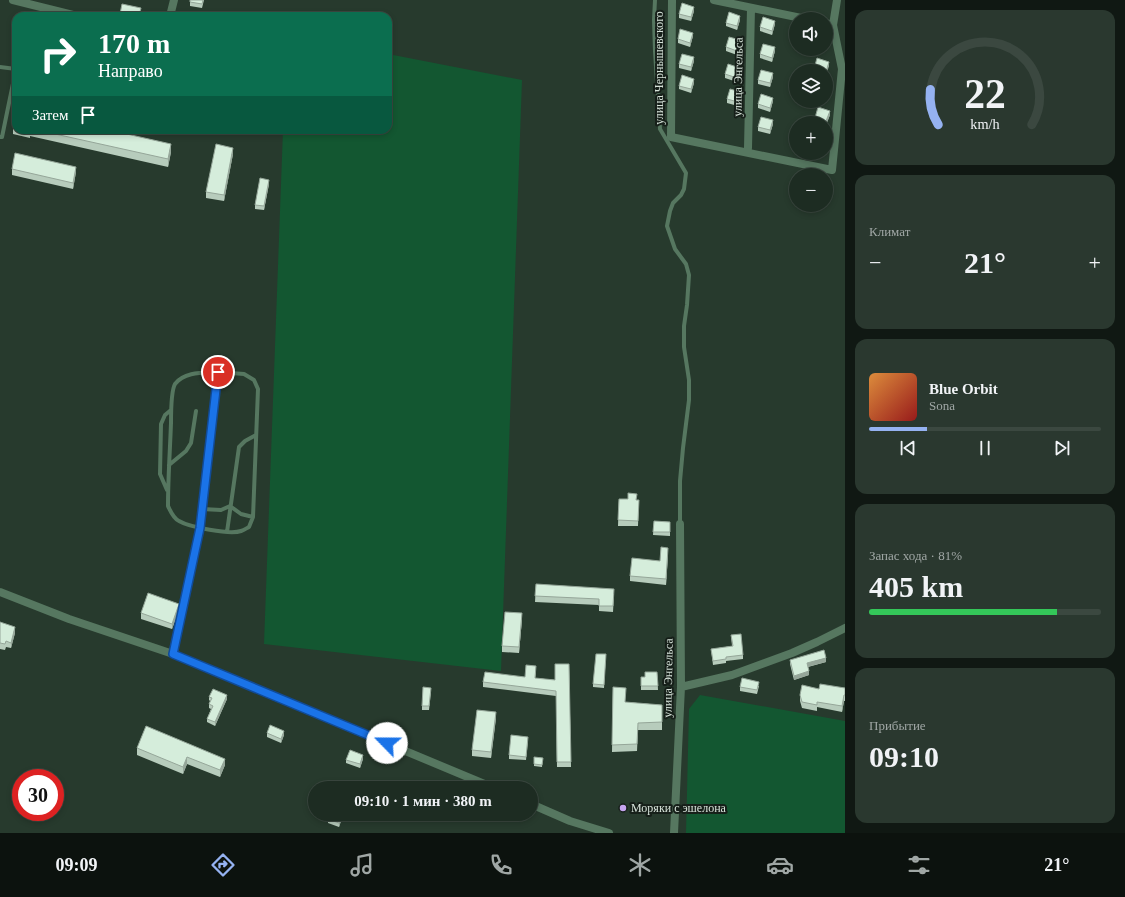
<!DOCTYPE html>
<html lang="ru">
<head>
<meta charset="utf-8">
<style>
  body { margin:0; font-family:Georgia,serif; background:#2a382f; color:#f1f3f6; height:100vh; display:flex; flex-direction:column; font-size:15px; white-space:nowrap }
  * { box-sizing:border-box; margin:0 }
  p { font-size:13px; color:#a0a7a5 }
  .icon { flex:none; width:22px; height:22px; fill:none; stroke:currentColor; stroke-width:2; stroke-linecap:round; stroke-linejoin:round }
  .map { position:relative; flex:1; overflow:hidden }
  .sheet { display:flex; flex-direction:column; gap:10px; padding:10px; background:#101813; width:280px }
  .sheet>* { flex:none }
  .top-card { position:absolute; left:12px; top:12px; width:380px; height:122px; border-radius:12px; box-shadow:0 2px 6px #0003,0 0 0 1px #3b4840; background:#0b6e4f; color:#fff; overflow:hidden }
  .buttons { position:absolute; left:789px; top:12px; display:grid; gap:8px }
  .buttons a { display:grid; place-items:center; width:44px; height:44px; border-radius:50%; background:#1d2c22; box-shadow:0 2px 6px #0003,0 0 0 1px #3b4840; font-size:20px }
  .speed { position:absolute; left:12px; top:769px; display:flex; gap:8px; font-size:20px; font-weight:700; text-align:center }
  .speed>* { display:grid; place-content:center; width:52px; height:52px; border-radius:50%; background:#1d2c22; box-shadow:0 2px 6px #0003,0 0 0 1px #3b4840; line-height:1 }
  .speed .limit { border:6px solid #d22; background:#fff; color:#111 }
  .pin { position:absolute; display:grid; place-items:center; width:34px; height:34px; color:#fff; margin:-17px; border:2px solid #fff; border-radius:50%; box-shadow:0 1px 4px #0007 }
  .me { position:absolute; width:44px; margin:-22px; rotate:293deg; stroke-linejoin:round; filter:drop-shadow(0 0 3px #0008) }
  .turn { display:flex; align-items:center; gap:14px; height:84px; padding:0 20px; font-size:18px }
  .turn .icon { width:52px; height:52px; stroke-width:2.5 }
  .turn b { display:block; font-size:28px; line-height:34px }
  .then { display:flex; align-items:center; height:38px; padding:0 20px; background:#0003; gap:8px; font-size:15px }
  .big { font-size:30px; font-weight:700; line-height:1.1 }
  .sheet .widget { flex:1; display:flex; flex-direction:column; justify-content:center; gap:6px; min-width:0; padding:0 14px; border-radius:12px; background:#2a382f }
  .sheet .dial { align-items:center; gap:0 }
  .dial svg { height:104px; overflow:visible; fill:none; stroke:#3b4840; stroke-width:7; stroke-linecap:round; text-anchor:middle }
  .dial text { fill:#f1f3f6; stroke:none }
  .song { display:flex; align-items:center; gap:12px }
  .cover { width:48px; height:48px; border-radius:6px; background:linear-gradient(135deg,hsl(30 70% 55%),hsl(0 70% 35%)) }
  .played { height:4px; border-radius:2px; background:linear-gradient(90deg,#95b2f1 25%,#3b4840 25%) }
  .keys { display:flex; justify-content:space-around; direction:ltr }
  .heat { display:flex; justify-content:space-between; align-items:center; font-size:22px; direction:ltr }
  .charge { height:6px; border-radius:3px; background:linear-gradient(90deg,#34c759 81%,#3b4840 0) }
  .trip { position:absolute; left:308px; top:781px; width:230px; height:40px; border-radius:20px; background:#1d2c22; box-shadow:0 2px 6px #0003,0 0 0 1px #3b4840; font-weight:700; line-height:40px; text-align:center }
  .tabs { display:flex; height:64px; justify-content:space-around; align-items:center; background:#0c120e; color:#a0a7a5 }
  .tabs .icon { width:28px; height:28px }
  .tabs .current { color:#95b2f1 }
  .tabs b { font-size:18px; color:#f1f3f6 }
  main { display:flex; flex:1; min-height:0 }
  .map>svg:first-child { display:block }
  .green { fill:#135731 }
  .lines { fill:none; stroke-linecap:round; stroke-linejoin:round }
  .service { stroke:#567760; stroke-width:4 }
  .minor { stroke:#567760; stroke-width:8 }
  .wall { fill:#b7ccbc }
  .shaded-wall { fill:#95a699 }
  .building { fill:#d5eddb; stroke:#95a699 }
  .route-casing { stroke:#114b97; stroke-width:10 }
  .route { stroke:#1a73e8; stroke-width:7 }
  .poi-dot { fill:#c6a6f0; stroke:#161f19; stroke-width:1.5 }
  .labels { text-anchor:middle; stroke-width:4; stroke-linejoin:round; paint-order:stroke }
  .street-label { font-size:12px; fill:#d6e2d9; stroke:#161f19 }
  .poi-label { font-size:12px; fill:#d6e2d9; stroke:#161f19; text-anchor:start }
</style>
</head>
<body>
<main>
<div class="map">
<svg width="845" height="833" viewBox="0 0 845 833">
  <rect width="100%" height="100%" fill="#273a2d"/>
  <path class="green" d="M388,54L522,80L501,671L264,644L283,130H388Z
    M700,695L845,721V833H686L689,709Z"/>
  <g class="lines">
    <path class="service" d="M655,0L654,20L655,51L660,129L686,173L684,189L681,195L673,203L670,211L667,226L675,249L686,264L689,275L687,305L684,326V347L689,380V400L683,448L680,481V524
      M0,67L16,69L2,137H0
      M218,372L244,374L254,380L258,389L253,517L249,527C247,528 244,530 241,531C230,535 189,527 179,521C173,518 171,512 168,506C168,478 170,451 171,423C171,414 171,391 175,384C185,371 205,373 218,372Z
      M169,465L186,451L191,443L196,411
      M167,490L160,474L161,424L165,415L171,410
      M202,509L221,510L230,506L241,514L253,517
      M227,532L239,447L245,441L256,435
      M173,654L200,528L218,372"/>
    <path class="minor" d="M13,0L77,16
      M672,0L671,137L832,170L842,69L833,25
      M714,0L806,19
      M170,16L174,0
      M826,23L833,25L837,0
      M748,148L751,8
      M0,592L69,619L173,654L494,788
      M681,687L732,675L792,653L817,642L845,628
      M531,804L570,821L609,833
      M674,833L681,687L680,524"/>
  </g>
  <path class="wall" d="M190,0H204L202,8L190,6Z
    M694,11L691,21L679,18V14Z
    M740,20L737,30L726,26V23Z
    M775,24L772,35L760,31V27Z
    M693,36L690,47L678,43V39Z
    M740,44L737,55L726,51V47Z
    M775,51L772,62L760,58V54Z
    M694,61L691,71L679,68V64Z
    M829,66L826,71H814V69Z
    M740,72L737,82L725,78V74Z
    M773,77L770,87L758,84V80Z
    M694,83L691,93L679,89V86Z
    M741,96L738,106L727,103V99Z
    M773,101L770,112L758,108V104Z
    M16,113V130H109L171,152L168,167L30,136V138L13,134V126Z
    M830,115L826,125V123H820L815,121V118Z
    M773,124L770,134L758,131V127Z
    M233,154L224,201L206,198V192Z
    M12,169L76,172L73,189L12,175Z
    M269,184L264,210L255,209V205Z
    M619,499L639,500L638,526H618Z
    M654,521L670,522V536L653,535Z
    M668,554L666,585L630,581V576L660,561Z
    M536,584L614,594L613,612L599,611V605L535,602Z
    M179,610L172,629L141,619V613Z
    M522,619L519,653L502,652V646Z
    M0,622L15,633L11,648L6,647L5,650L0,649Z
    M731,635L743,655V659L726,661V663L713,665L711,649L732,646Z
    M606,654L604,688L593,687V684Z
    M790,660L826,662L808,667L809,675L794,680L790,664Z
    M569,664L571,767H557L556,696L483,687V682L525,677L536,672L535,678L555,680Z
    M657,672L658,690H641V677H645Z
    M759,686L757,694L740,691V687Z
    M613,687L625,702L662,705V730H638L637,751L612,752Z
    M845,688V701H844L842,712L817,707V711L802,708L800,701V695L819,689Z
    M431,691L429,710H422V706Z
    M209,697L227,699L215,726L207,722V719L211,709L209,708V704L210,701L209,700Z
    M496,718L491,758L472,756V750Z
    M267,733L284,735L281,743L267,737Z
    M528,741L526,760L509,759V755Z
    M137,748L225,759V765L220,777L187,764L183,774L137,755Z
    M534,757L543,758L542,767L534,766Z
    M363,759L360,768L346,763V760Z
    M342,818L339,827L328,823V819Z"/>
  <path class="shaded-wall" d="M694,7V11L691,21V17Z
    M740,16V20L737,30V26Z
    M775,21V24L772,35V31Z
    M693,33V36L690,47V43Z
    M829,34V37L826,47V43Z
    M740,40V44L737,55V51Z
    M775,47V51L772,62V58Z
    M694,57V61L691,71V67Z
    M829,62V66L826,76V72Z
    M740,68V72L737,82V78Z
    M773,73V77L770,87V83Z
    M694,79V83L691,93V89Z
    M829,87V91L826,101V97Z
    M741,92V96L738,106V102Z
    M773,98V101L770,112V108Z
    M830,111V115L826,125V121Z
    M773,120V124L770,134V130Z
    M171,144V152L168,167V159Z
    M233,148V154L224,201V195Z
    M76,167V172L73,189V183Z
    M269,180V184L264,210V206Z
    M668,548V554L666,585V579Z
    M179,604V610L172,629V624Z
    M522,613V619L519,653V647Z
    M15,627V633L11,648V643Z
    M826,658V662L807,667V663Z
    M809,671V675L794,680V676Z
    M227,695V699L215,726V722Z
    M844,695V701L842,712V706Z
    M496,712V718L491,758V752Z
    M284,731V735L281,743V739Z
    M363,755V759L360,768V764Z
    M187,757V764L183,774V767Z
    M225,759V765L220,777V770Z
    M342,814V818L339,827V823Z"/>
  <path class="building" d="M190,0H203L202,4L190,2Z
    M682,3L694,7L691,17L679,14Z
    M122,4L141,8L139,16H128L120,14Z
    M729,12L740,16L737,26L726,23Z
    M763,17L775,21L772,31L760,27Z
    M680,29L693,33L690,43L678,39Z
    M826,33L829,34L826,43Z
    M729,37L740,40L737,51L726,47Z
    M763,44L775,47L772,58L760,54Z
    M682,54L694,57L691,67L679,64Z
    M817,58L829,62L826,72V71H822L814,69Z
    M728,64L740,68L737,78L725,74Z
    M761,70L773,73L770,83L758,80Z
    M682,75L694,79L691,89L679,86Z
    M826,86L829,87L826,97Z
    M730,89L741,92L738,102L727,99Z
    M761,94L773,98L770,108L758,104Z
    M818,107L830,111L826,121L815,118Z
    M16,113V127L13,126Z
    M761,117L773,120L770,130L758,127Z
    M37,130H109L171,144L168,159Z
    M216,144L233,148L224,195L206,192Z
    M15,153L76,167L73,183L12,169Z
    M260,178L269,180L264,206L255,205Z
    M628,493L637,494L636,500H639L638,521L618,520L619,499H628Z
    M654,521L670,522V532H653Z
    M661,547L668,548L666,579L630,576L632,558L660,561Z
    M536,584L614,589L613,606H599V599L535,596Z
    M148,593L179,604L172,624L141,613Z
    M505,612L522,613L519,647L502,646Z
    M0,622L15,627L11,643L6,641L5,644L0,643Z
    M741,634L743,655L726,657V659L713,661L711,649L733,646L731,635Z
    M824,650L826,658L807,663L809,671L794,676L790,660Z
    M596,654H606L604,685L593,684Z
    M555,664H569L571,762H557L556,691L483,682L485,672L525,677L526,665L536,666L535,678L555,680Z
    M645,672H657L658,686H641V677H645Z
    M742,678L759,682L757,690L740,687Z
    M820,684L845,688V695H844L842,706L817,702V705L802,702L800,695L802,685L819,689Z
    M423,687L431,688L429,706H422Z
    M613,687L626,688L625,702L662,705V722L638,723L637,744L612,745Z
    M213,689L227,695L215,722L207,719L213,706L209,704L212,698L209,697Z
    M477,710L496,712L491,752L472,750Z
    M270,725L284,731L281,739L267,733Z
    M146,726L225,759L220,770L187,757L183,767L137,748Z
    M511,735L528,737L526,757L509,755Z
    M350,750L363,755L360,764L346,760Z
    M534,757L543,758L542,765L534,764Z
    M330,814H342L339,823L328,819Z"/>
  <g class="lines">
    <defs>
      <path id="route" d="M218,372L200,528L173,654L387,743"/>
    </defs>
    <use href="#route" class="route-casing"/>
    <use href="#route" class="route"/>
  </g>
  <circle class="poi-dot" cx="623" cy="808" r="4"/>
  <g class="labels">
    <g class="street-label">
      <text transform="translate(659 68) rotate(-90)" y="4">улица Чернышевского</text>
      <text transform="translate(738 77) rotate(-89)" y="4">улица Энгельса</text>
      <text transform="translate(668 678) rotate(-89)" y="4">улица Энгельса</text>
    </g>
    <g class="poi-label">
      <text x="631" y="812">Моряки с эшелона</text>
    </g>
  </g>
</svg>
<div class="buttons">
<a><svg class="icon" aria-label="sound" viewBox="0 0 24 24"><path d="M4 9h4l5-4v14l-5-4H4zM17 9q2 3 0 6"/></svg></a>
<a><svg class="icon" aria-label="layers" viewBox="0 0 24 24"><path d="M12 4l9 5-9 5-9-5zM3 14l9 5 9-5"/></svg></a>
<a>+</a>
<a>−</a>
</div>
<div class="speed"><div class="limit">30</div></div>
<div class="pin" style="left:218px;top:372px;background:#d93025"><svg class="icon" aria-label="arrive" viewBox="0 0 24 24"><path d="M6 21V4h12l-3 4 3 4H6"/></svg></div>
<svg class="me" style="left:387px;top:743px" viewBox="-20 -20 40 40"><circle r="19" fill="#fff"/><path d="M0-13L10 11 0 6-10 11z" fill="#1a73e8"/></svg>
<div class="trip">09:10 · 1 мин · 380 m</div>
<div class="top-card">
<div class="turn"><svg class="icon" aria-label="right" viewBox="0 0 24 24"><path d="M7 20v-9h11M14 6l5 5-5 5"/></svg><div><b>170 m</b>Направо</div></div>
<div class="then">Затем<svg class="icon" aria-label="arrive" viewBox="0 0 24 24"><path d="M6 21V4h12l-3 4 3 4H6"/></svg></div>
</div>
</div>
<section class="sheet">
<div class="widget dial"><svg viewBox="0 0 100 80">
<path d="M14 69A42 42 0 1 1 86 69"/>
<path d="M14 69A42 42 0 0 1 8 42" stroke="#95b2f1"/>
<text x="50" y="56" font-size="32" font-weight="700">22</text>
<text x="50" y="72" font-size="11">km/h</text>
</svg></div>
<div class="widget"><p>Климат</p>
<div class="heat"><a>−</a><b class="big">21°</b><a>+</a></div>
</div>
<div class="widget">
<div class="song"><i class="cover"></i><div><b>Blue Orbit</b><p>Sona</p></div></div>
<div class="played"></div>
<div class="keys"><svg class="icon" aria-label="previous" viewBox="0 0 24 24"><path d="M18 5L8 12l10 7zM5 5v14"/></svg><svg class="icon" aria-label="pause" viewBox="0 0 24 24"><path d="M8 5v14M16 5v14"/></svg><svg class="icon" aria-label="next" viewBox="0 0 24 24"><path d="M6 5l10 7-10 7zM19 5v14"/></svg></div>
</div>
<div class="widget"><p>Запас хода · 81%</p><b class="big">405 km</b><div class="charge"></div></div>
<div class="widget"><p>Прибытие</p><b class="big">09:10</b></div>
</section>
</main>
<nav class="tabs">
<b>09:09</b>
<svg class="icon current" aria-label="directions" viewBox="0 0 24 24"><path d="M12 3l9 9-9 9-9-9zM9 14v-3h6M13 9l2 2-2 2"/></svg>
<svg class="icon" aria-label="music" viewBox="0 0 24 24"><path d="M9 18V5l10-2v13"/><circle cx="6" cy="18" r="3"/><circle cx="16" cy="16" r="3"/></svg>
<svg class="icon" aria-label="phone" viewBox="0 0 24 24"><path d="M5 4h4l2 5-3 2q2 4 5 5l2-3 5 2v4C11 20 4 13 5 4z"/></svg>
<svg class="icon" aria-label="climate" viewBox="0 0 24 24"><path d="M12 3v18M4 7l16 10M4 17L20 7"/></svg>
<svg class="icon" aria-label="car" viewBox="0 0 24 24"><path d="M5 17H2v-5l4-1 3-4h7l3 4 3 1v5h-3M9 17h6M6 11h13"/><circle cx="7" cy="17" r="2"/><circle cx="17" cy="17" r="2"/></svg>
<svg class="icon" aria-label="filters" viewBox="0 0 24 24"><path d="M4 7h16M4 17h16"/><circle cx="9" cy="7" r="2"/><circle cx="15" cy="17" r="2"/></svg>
<b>21°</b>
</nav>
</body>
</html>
